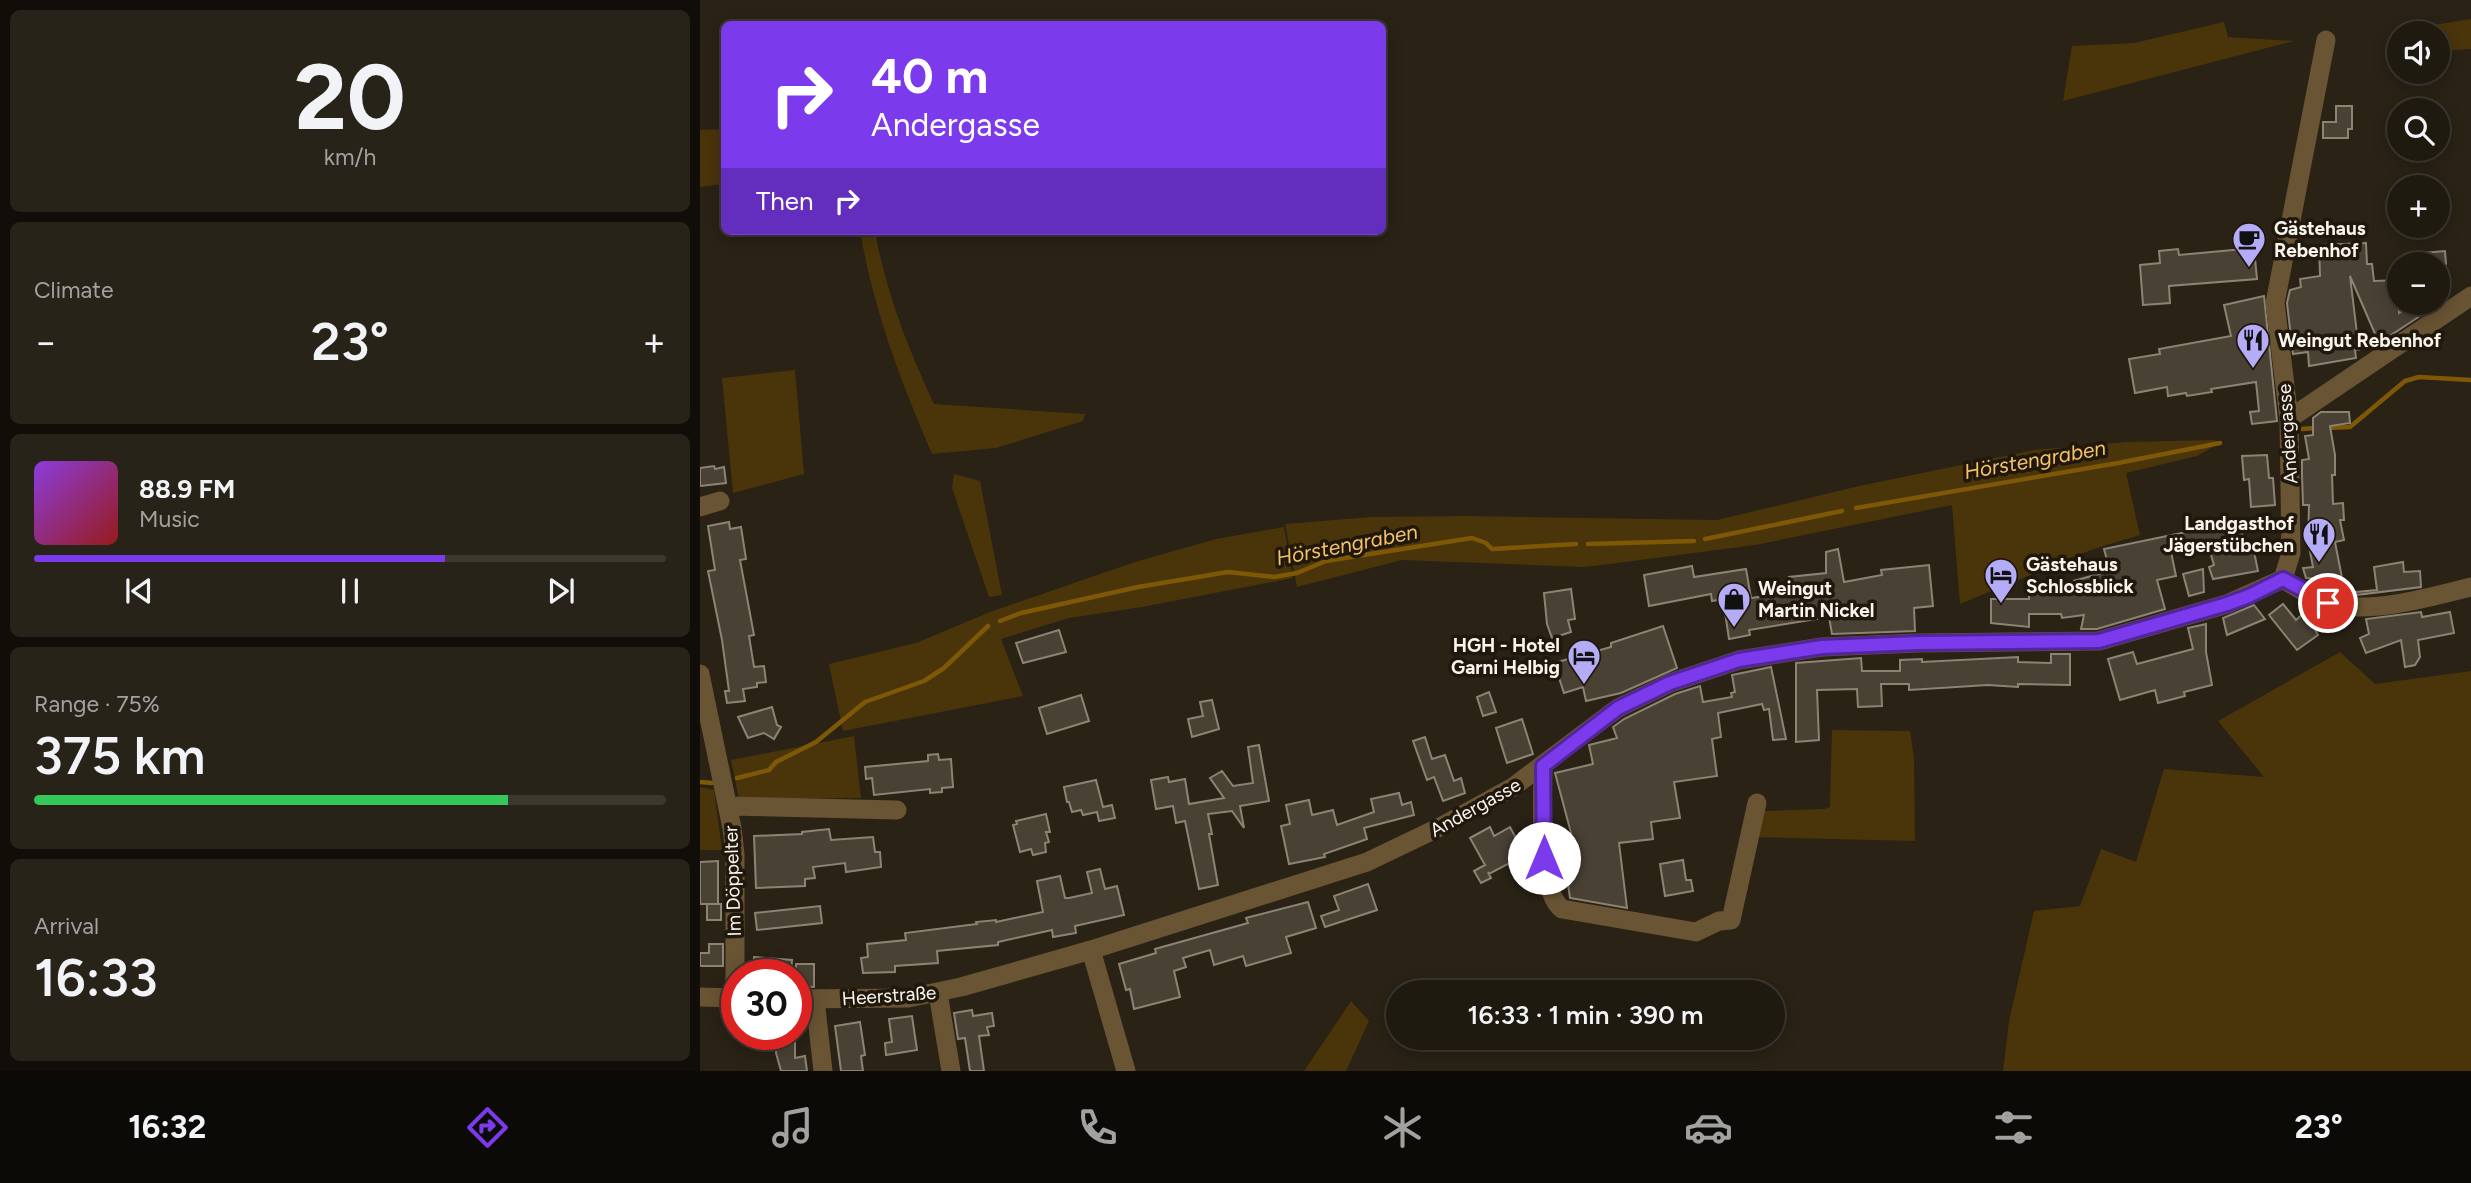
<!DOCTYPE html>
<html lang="en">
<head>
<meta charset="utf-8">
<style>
  body { margin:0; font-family:Figtree,sans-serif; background:#272319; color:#f1f3f6; height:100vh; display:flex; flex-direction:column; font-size:26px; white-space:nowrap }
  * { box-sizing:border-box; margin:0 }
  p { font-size:23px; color:#a1a19f }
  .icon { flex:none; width:38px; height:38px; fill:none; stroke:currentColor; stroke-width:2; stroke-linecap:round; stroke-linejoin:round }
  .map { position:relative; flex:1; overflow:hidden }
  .side { display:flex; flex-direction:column; gap:10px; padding:10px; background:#110e09; width:700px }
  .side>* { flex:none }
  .top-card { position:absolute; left:21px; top:21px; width:665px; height:214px; border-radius:10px; box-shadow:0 4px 18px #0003,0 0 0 2px #3c3830; background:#7c3aed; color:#fff; overflow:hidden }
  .controls { position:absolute; left:1687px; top:21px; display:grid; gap:14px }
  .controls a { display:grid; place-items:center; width:63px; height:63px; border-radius:50%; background:#1f1a10; box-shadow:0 4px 18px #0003,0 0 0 2px #3c3830; font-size:35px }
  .speed { position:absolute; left:21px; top:959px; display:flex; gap:14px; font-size:35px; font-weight:700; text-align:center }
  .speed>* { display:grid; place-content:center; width:91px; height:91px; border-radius:50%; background:#1f1a10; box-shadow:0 4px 18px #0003,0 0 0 2px #3c3830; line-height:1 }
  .speed .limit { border:10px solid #d22; background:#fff; color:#111 }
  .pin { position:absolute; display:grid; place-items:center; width:60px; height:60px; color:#fff; margin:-30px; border:4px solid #fff; border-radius:50%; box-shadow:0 2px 7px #0007 }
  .me { position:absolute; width:77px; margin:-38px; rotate:0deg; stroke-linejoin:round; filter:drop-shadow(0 0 5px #0008) }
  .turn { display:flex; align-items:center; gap:24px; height:147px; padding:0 35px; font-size:32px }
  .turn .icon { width:91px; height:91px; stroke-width:2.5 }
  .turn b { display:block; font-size:49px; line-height:60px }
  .then { display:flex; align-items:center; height:66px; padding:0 35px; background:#0003; gap:14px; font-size:26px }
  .big { font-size:52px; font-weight:600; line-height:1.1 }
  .side .widget { flex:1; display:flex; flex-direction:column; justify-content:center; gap:10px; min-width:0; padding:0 24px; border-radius:10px; background:#272319 }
  .side .dial { align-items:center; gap:0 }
  .dial b { font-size:91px; line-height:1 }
  .song { display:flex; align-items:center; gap:21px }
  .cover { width:84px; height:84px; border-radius:10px; background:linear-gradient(135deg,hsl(270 70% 55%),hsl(0 70% 35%)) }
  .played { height:7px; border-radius:4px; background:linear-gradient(90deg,#7c3aed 65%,#3c3830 65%) }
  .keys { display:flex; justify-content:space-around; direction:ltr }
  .heat { display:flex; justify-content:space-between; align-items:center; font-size:38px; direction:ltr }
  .charge { height:10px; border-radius:5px; background:linear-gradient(90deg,#34c759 75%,#3c3830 0) }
  .trip { position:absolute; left:686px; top:980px; width:399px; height:70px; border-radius:35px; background:#1f1a10; box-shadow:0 4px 18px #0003,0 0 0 2px #3c3830; font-weight:600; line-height:70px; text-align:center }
  .menu { display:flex; height:112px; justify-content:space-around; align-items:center; background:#0c0a06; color:#a1a19f }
  .menu .icon { width:49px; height:49px }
  .menu .on { color:#7c3aed }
  .menu b { font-size:32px; color:#f1f3f6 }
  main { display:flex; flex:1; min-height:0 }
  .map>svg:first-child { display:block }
  .green { fill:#4a340a }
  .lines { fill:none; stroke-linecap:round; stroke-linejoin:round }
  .stream { stroke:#7e5807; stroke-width:4.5 }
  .building { fill:#494134; stroke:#8c8374; stroke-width:2 }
  .minor { stroke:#695433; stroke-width:19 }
  .route-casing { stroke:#51269a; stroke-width:18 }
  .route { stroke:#7c3aed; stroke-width:12 }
  .labels { text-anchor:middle; stroke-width:7; stroke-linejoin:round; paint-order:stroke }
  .poi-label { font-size:19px; font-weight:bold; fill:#f9f4ec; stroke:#20180c; text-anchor:start }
  .street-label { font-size:19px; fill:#f9f4ec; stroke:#20180c }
  .water-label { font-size:21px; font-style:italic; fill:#f6c268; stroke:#20180c }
</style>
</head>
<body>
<main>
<section class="side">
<div class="widget dial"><b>20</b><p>km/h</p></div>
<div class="widget"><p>Climate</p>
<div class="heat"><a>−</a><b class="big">23°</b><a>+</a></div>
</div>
<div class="widget">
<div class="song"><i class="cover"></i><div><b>88.9 FM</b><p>Music</p></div></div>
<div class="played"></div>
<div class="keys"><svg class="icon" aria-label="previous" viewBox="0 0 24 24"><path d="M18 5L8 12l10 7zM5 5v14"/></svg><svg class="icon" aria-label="pause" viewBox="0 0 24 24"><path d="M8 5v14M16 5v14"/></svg><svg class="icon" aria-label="next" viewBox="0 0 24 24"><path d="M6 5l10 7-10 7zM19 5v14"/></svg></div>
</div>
<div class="widget"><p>Range · 75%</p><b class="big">375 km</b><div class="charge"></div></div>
<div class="widget"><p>Arrival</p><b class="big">16:33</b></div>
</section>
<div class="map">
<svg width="1771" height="1071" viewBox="0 0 1771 1071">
  <rect width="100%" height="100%" fill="#292215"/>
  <path class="green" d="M1771,19V49L1738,51V33H1726L1722,27Z
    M1524,22L1528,37L1594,41L1363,101L1372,46L1434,43Z
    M24,129V184L0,187V130Z
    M160,231H175C186,293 208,348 234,404L385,414L383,421L296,448L232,454C199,376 175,315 160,231Z
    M95,370L104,474L33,493L22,378Z
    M1514,440L1520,443L1497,456L1426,473L1440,535L1391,550L1260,604L1252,505L1055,545L902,565L883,567L702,560L597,587L585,524L671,517L769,516L1017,520L1159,486L1334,450L1426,442Z
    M254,474L280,481L302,595L289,597L252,488Z
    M584,527L593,578L442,607L369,618L301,639L323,696L143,731L129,664L216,643L290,612L435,562L516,539Z
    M1640,652L1675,684L1771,671V1071H1303L1309,1021L1334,911L1380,906L1401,849L1436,862L1464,769L1564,777L1518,721Z
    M1132,730L1210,731L1214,759L1215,841L1049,837L1055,805L1066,811L1124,809L1130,807Z
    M154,736L161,798L39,799L31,760Z
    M0,787L14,790L22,850H0Z
    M651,1001L669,1021L646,1071H604Z"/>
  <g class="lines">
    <path class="stream" d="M1625,428L1650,427L1705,381L1719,377L1771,380
      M1601,429L1616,428
      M1156,508L1418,463L1520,443
      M1005,539L1142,511
      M888,544L994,541
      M300,621L321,613L438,587L528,572L574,577L597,573L626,561L772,538L786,543L792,549L876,544
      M37,778L69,770L76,762L116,742L165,702L224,681L244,668L288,626
      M0,782L12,783"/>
  </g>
  <path class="building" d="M1636,106H1652V129H1648V138H1623V122H1636Z
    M1666,243L1667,264H1672L1674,281L1699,280V313L1712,304L1720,316L1679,343L1650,276L1659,350H1655L1656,358L1609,366L1608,352L1593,354L1587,303L1590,290L1601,287L1600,279L1620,276L1619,245Z
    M1554,248L1557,279L1469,286L1470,303L1443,305L1440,265L1460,263L1459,251L1478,249L1479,255Z
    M1745,251L1746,264H1724L1723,253Z
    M1564,296L1577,421L1552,424L1550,412L1559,411L1556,382L1511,389L1512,392L1487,396L1486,393L1468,396L1467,387L1435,393L1429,359L1460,354L1459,349L1531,336L1524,305Z
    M1621,412H1649L1650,423L1630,426L1635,455V475H1632L1633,504L1643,503L1644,520H1640L1644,540L1635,542L1643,583L1622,587L1618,585L1617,579L1606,578L1603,568L1613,567L1608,541L1609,505H1603L1602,474V460L1609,459L1605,436L1613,435V418Z
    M1567,455L1569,478H1573L1575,505L1551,507L1549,479L1544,480L1542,456Z
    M14,466L15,469L24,467L26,483L0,486V468Z
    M1540,521L1544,544L1552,542L1558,571L1513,579L1509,567L1514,565L1507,542L1471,552L1476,576L1457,580L1465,609L1397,629H1381L1384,615L1362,618L1361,614H1329V627L1291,623V599H1329V594L1360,595L1358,585L1410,571L1404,549Z
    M29,522L30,529L41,527L46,559L40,560L54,635L49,636L54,667L64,666L66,682L57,683V687L43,689L45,701L27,703L25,691H29L22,640L8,571L15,570L8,526Z
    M1138,549L1144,582L1182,575L1181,570L1229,565L1233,606L1214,608L1215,631L1132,634L1129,617L1049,630L1050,635L1029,639L1023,599L1012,601L1011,594L949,606L944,575L992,566L994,577L1046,569L1051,598L1092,592L1089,577L1126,573V552Z
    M1703,562L1704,572L1720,571L1721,587L1656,595V592L1677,590L1674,567Z
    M1503,569L1504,592L1489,596L1483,574Z
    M871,589L875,619L868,620L871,632L852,638L847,624L844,593Z
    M1583,604L1596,620L1605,612L1618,635L1597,650L1569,615Z
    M1554,605L1565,619L1527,635L1523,618Z
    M1721,612L1722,617L1750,612L1754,633L1718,640L1720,657L1715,665L1705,667L1701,640L1666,653L1660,638L1669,634L1666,619Z
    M1506,624V652L1512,685L1484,692L1485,696L1458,703L1455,690L1420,700L1408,659L1433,652L1437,664L1493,649L1488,628Z
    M963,626L977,668L921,693L886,701L883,687L864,693L854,663L911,647V643Z
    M359,630L366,652L323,663L316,643Z
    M1351,654H1370V685L1318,684V687L1288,685L1209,690V684H1181L1182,706L1158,707L1157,689L1117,690L1119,740L1096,742V663L1161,658L1162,671H1200V660L1222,659V662L1318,657V662L1351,663Z
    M1071,667L1086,739L1073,740L1069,709L1064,710L1062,704L1018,713L1021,737L1012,739L1017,776L974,782L980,818L951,822L953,839L919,843L927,908L870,898L862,844H874L855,773L893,764L889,745L917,738L913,727L924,719L975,694L1000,686L1003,702L1032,697L1031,693L1035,692L1032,675Z
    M789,692L796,712L783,716L777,697Z
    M381,695L389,721L347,734L339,708Z
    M512,700L519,729L492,737L488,719L503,716L500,702Z
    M72,707L77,725L81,727L74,739L64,733L48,738L38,717Z
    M822,719L833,754L807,763L796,728Z
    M725,737L732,759L745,755L754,781L761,778L765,793L743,801L734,777L727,780L713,741Z
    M559,745L569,801L540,806L544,828L532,811L508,814L512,834H509L518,885L499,889L485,821L476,823L473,806L456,809L451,780L468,777L469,782L485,779L489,804L524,798L510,778L522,771L533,786L553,783L548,747Z
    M238,754L239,760L251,759L253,787L242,788V792L230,793V789L174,795L172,778L166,779L165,767L228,761V755Z
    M396,780L403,807L412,805L415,818L399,821L397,812L383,815L381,810L372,812L369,802H367L364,787Z
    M699,793L702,805L711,802L714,815L664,828L667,839L624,854L625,857L589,864L581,826L590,824L586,805L609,800L612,815L633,810L637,825L674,812L671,799Z
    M346,814L350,832H346L349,842L345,843L346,852L333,855L331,849L320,852L313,825L317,824L316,821Z
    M790,827L794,836L810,827L825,855L789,874L788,872L791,878L781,883L774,871L785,865L770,838Z
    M129,829L131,840L173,837L175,852H180L181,867L146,872L145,863L113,867L115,878L105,879V886L56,888L54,836L102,834V832Z
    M983,860L986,880H991L993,891L965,896L960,864Z
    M18,861V904H0V862Z
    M400,869L405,889L417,886L424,915L375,926L376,933L353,937L352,930L298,942V945L237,951L238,963L195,966V972L163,973L161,958L168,957L167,944L206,940L205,933L277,924L276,922L296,920V922L343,912L337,881L360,876L365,898H369L392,893L387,872Z
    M668,884L677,910L625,927L621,916L639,910L634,896Z
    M608,902L616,928L586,937L591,953L546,966L543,956L514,965L510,950L483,958L486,967L474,971L480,997L434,1009L430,989L426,990L419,964L456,953L455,949L548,923L546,918Z
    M7,904H21V920H7Z
    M120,906L122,923L57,930L55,913Z
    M9,944H23V966H0V953H9Z
    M54,957L92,960L91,975H53Z
    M96,964H114V987L96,986Z
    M272,1010L273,1016L292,1013L294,1026L287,1027L289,1035L279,1036L284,1071H270L265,1038L258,1039L254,1013Z
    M212,1016L217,1050L186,1055L185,1043L192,1042L189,1019Z
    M160,1022L165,1055L161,1056L163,1071H141L135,1026Z
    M77,1034H95V1058L105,1056L107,1071H81L76,1053Z"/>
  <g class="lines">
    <path class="minor" d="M1589,419L1771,296
      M0,507L20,501
      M1583,579C1598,588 1614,599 1631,604C1673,614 1730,597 1771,587
      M0,674L32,828L35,854V998
      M843,766C843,797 837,890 862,909L996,932L1019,921L1031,920L1057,803
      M28,806L197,810
      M391,950L426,1071
      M238,993L251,1071
      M0,997L37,998
      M96,999L208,998L261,987L391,950L667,862L742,826L813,787L918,708L970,683L1039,660L1122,647L1218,643L1399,641L1527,604L1583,579L1591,553L1589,419L1575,303L1626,40
      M115,999L123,1071"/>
  </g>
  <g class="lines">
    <defs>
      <path id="route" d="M844,858L843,766L918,708L970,683L1039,660L1122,647L1218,643L1399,641L1527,604L1549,596L1583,579L1628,603"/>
    </defs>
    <use href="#route" class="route-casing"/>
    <use href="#route" class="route"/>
  </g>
  <defs>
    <symbol id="cafe-pin" viewBox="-11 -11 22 30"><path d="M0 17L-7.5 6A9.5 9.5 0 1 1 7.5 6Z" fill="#b5acf8" stroke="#20180c"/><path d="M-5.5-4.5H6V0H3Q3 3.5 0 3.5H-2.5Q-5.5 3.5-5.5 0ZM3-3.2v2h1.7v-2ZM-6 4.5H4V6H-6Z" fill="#111"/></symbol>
    <symbol id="restaurant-pin" viewBox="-11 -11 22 30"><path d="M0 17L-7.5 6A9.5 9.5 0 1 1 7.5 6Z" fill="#b5acf8" stroke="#20180c"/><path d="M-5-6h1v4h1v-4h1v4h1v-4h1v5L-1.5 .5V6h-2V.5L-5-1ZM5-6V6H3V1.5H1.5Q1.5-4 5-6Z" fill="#111"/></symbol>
    <symbol id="hotel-pin" viewBox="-11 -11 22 30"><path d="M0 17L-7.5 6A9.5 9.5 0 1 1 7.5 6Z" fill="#b5acf8" stroke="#20180c"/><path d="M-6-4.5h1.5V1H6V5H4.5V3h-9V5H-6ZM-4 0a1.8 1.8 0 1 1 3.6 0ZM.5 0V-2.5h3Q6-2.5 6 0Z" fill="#111"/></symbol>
    <symbol id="shop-pin" viewBox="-11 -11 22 30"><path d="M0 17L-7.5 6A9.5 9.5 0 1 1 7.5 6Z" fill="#b5acf8" stroke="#20180c"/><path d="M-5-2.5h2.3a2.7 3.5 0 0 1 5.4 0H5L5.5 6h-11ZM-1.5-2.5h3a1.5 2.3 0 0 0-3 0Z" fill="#111"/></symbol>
  </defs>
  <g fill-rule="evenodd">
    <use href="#cafe-pin" x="1530" y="220" width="38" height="52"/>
    <use href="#restaurant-pin" x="1534" y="321" width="38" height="52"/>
    <use href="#restaurant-pin" x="1600" y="515" width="38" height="52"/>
    <use href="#hotel-pin" x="1282" y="556" width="38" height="52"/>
    <use href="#shop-pin" x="1015" y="580" width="38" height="52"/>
    <use href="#hotel-pin" x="865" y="637" width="38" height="52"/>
  </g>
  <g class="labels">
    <g class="poi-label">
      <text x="1574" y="235">Gästehaus<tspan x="1574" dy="22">Rebenhof</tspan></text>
      <text x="1578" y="347">Weingut Rebenhof</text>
      <text x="1594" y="530" text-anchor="end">Landgasthof<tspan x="1594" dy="22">Jägerstübchen</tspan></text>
      <text x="1326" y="571">Gästehaus<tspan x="1326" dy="22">Schlossblick</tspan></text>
      <text x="1058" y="595">Weingut<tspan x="1058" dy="22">Martin Nickel</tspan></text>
      <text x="860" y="652" text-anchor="end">HGH - Hotel<tspan x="860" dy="22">Garni Helbig</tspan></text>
    </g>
    <g class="street-label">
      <text transform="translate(1587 434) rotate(-94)" y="7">Andergasse</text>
      <text transform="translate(775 807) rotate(-29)" y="7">Andergasse</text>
      <text transform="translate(32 881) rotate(-92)" y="7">Im Döppelter</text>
      <text transform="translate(189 995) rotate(-4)" y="7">Heerstraße</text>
    </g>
    <g class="water-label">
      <text transform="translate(1335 460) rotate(-10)" y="7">Hörstengraben</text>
      <text transform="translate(647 545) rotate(-11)" y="7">Hörstengraben</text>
    </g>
  </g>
</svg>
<div class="controls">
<a><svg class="icon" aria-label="sound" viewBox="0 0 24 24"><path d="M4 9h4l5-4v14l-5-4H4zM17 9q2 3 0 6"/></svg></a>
<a><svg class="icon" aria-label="search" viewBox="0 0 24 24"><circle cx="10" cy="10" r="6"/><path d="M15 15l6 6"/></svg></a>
<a>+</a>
<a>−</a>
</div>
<div class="speed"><div class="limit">30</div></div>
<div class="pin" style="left:1628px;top:603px;background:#d93025"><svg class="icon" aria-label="arrive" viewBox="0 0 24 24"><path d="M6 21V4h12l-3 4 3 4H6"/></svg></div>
<svg class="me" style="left:844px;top:858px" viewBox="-20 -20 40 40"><circle r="19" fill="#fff"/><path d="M0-13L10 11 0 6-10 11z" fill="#7c3aed"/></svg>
<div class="trip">16:33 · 1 min · 390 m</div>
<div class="top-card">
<div class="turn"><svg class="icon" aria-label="right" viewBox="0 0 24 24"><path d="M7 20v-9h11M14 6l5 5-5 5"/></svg><div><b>40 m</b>Andergasse</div></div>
<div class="then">Then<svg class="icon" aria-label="right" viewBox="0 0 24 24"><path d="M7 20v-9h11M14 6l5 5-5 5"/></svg></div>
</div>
</div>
</main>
<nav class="menu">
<b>16:32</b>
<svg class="icon on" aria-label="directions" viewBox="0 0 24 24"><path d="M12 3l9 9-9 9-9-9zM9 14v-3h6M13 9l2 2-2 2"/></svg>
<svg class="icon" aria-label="music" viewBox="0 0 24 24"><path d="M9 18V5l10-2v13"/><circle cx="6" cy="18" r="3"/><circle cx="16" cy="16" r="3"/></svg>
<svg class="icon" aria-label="phone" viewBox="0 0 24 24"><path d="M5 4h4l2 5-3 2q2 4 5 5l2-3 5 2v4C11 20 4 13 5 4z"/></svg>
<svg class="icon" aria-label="climate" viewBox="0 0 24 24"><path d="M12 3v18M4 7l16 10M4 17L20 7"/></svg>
<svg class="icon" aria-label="car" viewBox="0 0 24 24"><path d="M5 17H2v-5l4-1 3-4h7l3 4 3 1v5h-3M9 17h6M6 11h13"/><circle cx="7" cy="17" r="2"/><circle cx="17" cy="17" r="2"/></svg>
<svg class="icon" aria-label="filters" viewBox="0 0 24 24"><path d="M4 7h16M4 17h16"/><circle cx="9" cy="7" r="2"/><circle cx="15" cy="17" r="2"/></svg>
<b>23°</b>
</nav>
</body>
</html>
